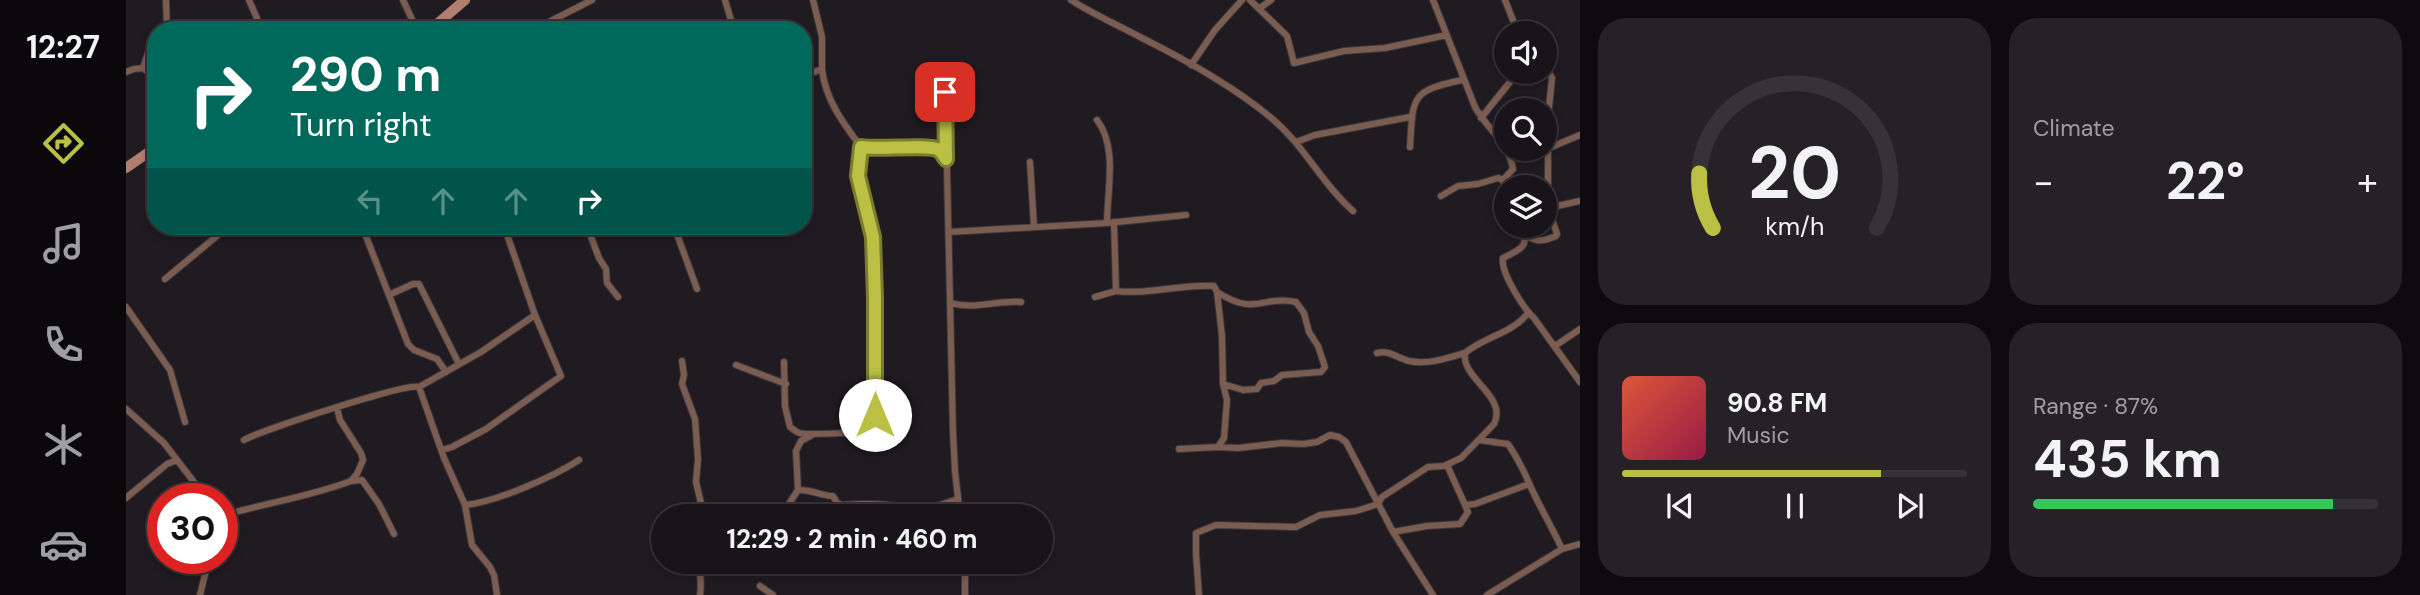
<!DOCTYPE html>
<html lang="en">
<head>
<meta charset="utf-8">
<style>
  body { margin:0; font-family:"DM Sans",sans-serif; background:#252126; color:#f1f3f6; height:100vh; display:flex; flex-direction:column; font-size:26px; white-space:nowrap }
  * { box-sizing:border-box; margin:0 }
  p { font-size:23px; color:#9f9ea2 }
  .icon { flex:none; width:38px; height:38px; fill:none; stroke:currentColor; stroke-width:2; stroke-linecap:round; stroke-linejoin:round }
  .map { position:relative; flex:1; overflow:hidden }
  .drawer { display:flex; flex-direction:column; gap:18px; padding:18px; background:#0d0b0e; width:840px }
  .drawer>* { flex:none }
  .banner { position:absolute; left:21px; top:21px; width:665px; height:214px; border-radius:28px; box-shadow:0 4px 10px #0003,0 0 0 2px #363338; background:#00695c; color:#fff; overflow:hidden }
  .tools { position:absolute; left:1368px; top:21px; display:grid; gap:14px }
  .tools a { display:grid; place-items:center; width:63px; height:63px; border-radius:50%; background:#181419; box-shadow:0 4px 10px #0003,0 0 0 2px #363338; font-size:35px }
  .speed { position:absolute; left:21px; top:483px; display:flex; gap:14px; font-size:35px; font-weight:700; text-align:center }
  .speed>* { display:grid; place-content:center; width:91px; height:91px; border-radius:50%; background:#181419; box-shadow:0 4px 10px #0003,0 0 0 2px #363338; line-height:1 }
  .speed .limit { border:10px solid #d22; background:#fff; color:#111 }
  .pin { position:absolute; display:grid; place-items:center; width:60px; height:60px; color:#fff; margin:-30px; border-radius:14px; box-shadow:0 4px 10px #0006 }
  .me { position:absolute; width:77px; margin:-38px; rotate:0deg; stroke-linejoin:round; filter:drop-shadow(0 0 5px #0008) }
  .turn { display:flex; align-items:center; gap:24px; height:147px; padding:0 28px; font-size:32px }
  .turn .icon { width:91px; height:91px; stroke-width:2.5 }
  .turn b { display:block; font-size:49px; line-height:60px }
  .lanes { display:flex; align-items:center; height:66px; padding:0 28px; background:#0003; justify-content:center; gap:35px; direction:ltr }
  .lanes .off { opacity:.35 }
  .big { font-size:52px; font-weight:700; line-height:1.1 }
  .drawer .tile { flex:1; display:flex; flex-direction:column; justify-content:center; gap:10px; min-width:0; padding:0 24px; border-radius:28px; background:#252126 }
  .drawer .dial { align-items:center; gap:0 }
  .dial svg { height:182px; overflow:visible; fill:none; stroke:#363338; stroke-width:7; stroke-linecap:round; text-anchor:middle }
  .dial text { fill:#f1f3f6; stroke:none }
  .song { display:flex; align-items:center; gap:21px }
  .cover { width:84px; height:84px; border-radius:10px; background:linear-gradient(135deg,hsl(10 70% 55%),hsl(340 70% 35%)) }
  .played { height:7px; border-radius:4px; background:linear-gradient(90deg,#bbc045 75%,#363338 75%) }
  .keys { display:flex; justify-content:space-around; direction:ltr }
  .heat { display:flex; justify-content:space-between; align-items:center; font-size:38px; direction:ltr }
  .charge { height:10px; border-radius:5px; background:linear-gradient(90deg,#34c759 87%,#363338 0) }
  .drawer .tiles { flex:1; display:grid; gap:18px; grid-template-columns:repeat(2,1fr) }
  .trip { position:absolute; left:525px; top:504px; width:402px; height:70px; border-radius:35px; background:#181419; box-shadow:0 4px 10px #0003,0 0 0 2px #363338; font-weight:700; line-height:70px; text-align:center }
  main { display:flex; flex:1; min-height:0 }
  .menu { display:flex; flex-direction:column; width:126px; justify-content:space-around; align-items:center; background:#0a080a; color:#9f9ea2 }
  .menu .icon { width:49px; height:49px }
  .menu .on { color:#bbc045 }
  .menu b { font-size:32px; color:#f1f3f6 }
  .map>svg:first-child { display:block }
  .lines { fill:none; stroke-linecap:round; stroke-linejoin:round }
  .street-casing { stroke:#3c363d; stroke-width:8 }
  .secondary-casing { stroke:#3c363d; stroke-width:11 }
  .street { stroke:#7a5c50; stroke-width:6 }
  .secondary { stroke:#b17f6d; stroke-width:10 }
  .route-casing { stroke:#7a7d2d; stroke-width:18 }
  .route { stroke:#bbc045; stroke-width:12 }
</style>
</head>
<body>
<main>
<nav class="menu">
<b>12:27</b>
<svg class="icon on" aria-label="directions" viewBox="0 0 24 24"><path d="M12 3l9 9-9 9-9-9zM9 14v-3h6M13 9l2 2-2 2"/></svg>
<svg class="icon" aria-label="music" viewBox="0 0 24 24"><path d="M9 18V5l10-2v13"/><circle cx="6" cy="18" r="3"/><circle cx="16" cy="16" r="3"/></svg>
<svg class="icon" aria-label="phone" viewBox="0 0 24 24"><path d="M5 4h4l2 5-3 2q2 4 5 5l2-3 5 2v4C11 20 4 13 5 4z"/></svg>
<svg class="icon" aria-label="climate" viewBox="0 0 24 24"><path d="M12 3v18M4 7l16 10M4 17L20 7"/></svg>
<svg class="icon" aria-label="car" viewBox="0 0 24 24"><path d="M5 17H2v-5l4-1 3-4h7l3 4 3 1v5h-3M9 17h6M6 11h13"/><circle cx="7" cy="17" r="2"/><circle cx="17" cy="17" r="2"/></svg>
</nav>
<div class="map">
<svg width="1454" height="595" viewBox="0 0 1454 595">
  <rect width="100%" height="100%" fill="#201a21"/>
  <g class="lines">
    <defs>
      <path id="street" d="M40,0L41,30
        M123,0L136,30
        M277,0L291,30
        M599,0L608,30
        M687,0L696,37V69
        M945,0C968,15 992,25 1016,38C1060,60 1105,85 1143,116C1177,143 1195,183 1227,211
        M1124,0L1161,36L1168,63L1218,51L1259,48L1321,35
        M1307,0L1349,107C1361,129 1383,143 1387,169L1377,180
        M1379,0L1392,33
        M1134,8L1145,0
        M407,30L466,0
        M595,30L606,27
        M1065,65L1089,30L1116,0
        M17,68L23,50L30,42
        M0,72L8,69L17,68L30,78
        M677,76L696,69C699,99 717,123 735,147L746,149L804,148L813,150L819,158
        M819,82L827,433L829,471L834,516
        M1355,118L1392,72
        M971,120C992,147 981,191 981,223
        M1170,142L1189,135L1284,117
        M1284,147C1287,97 1284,91 1336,80
        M1423,148L1454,135
        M904,162L908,227
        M1315,196L1332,186L1352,184L1372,178L1377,180L1381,193
        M1422,208L1454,201
        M988,222L990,291C1023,295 1055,284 1088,286L1091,292L1096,336L1097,384L1101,400L1098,438L1092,447L1053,449
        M236,226L282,344L288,350L311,359L320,372
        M461,226L473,258L480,269L481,283L492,297
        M548,226L571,289
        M1394,226C1406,245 1394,250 1377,258C1374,272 1398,309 1408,318L1454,382
        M823,232L981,223L1060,215
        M1400,235C1411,243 1418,241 1430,236L1431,234L1422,208V117L1426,78L1419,66
        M39,279L103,226
        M1091,292C1130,317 1135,295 1170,302L1178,313L1183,332L1192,346L1199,367L1195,372L1156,375L1148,381L1135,383L1131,389L1117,390L1097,384
        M265,294L287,284H293L333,364
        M969,297L990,291
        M825,303C848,310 871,300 895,302
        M0,307L44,370L59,422
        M1429,346L1454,329
        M1251,353C1264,350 1271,358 1283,361C1302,365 1322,358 1339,353
        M556,361L558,375L556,384L569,419L572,459L570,482L578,516
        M658,362L659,406L664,427C667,429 670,432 673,433C679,435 740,433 745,430L749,418C747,359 750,300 747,241C745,206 727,187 735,147
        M610,365L660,384
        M293,387L318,458L339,505L346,545L364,567L368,575L371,595
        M0,409L38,443L81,499
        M118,440C136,430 279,383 293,387L355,352L409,315
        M1353,440L1382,444C1391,457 1397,469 1403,483C1413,506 1426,527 1436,549
        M1092,447L1112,448L1156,443L1177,444L1191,442L1204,435L1213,437L1220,442L1267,532L1307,595
        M316,450L326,447L360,429L435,376L409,315L378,226
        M1321,465L1339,505
        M225,481L236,480L253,504L268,534
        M672,490C685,489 695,496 707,496L711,503L716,505C744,503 775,503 801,515L811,506L832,499
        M0,498L41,464L51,460
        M339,505C370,502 427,477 453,460
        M96,516C139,503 183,497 225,481L231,474L237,460L235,453L214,420L211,408
        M608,516L620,513L651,514L659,510L672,490L670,451L675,441L686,435
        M1267,532L1301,526L1334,524L1342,512L1339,505L1349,504L1403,484
        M573,562C574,574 576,583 574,595
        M839,562V595
        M634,586L647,595
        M74,595L83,558
        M1073,595L1070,554V533L1090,525L1170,527L1194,515L1230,511L1252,504L1256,497L1302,467L1318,466L1335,458L1368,424C1382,396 1335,379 1339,353C1359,336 1386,334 1402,313
        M1361,595L1436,549L1454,544"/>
      <path id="secondary" d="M304,30L339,0
        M0,168L30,147"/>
    </defs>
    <use href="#street" class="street-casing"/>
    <use href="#secondary" class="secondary-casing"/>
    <use href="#street" class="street"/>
    <use href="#secondary" class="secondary"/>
  </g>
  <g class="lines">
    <defs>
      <path id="route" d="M749,415V298L747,237L732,176L735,147C752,150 804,144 813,150C816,152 818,156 820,159L819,92"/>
    </defs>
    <use href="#route" class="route-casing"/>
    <use href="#route" class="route"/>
  </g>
</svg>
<div class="tools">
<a><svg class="icon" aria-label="sound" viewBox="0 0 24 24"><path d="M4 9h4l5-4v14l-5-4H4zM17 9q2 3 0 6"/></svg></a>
<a><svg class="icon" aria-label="search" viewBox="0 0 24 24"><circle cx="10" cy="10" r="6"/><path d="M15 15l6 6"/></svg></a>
<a><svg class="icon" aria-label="layers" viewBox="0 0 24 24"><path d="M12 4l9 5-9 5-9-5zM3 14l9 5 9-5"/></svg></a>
</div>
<div class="speed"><div class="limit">30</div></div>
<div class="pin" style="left:819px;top:92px;background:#d93025"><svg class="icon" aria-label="arrive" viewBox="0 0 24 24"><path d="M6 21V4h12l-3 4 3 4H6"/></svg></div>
<svg class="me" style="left:749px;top:415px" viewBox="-20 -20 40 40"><circle r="19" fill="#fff"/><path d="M0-13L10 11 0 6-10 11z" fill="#bbc045"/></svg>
<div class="trip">12:29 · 2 min · 460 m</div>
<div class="banner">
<div class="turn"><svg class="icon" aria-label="right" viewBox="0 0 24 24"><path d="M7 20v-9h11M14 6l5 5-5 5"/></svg><div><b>290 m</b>Turn right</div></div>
<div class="lanes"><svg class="icon off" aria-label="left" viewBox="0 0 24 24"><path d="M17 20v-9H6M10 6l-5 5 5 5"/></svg><svg class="icon off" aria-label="ahead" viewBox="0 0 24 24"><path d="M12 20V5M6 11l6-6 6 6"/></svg><svg class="icon off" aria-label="ahead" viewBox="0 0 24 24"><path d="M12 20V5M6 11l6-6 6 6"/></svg><svg class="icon" aria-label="right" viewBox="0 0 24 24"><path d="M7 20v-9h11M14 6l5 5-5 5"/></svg></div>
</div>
</div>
<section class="drawer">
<div class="tiles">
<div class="tile dial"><svg viewBox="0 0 100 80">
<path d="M14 69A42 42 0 1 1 86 69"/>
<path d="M14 69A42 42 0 0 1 8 45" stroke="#bbc045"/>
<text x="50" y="56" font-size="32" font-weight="700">20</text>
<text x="50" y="72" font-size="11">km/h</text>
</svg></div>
<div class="tile"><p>Climate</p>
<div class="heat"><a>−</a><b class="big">22°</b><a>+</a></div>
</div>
<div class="tile">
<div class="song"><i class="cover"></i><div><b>90.8 FM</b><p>Music</p></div></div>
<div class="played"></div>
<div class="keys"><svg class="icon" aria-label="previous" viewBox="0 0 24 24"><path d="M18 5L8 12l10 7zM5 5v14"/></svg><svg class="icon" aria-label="pause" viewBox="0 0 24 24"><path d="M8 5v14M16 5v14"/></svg><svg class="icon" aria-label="next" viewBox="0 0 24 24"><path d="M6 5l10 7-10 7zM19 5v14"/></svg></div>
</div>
<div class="tile"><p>Range · 87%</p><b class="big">435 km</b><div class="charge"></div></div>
</div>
</section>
</main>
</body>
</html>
